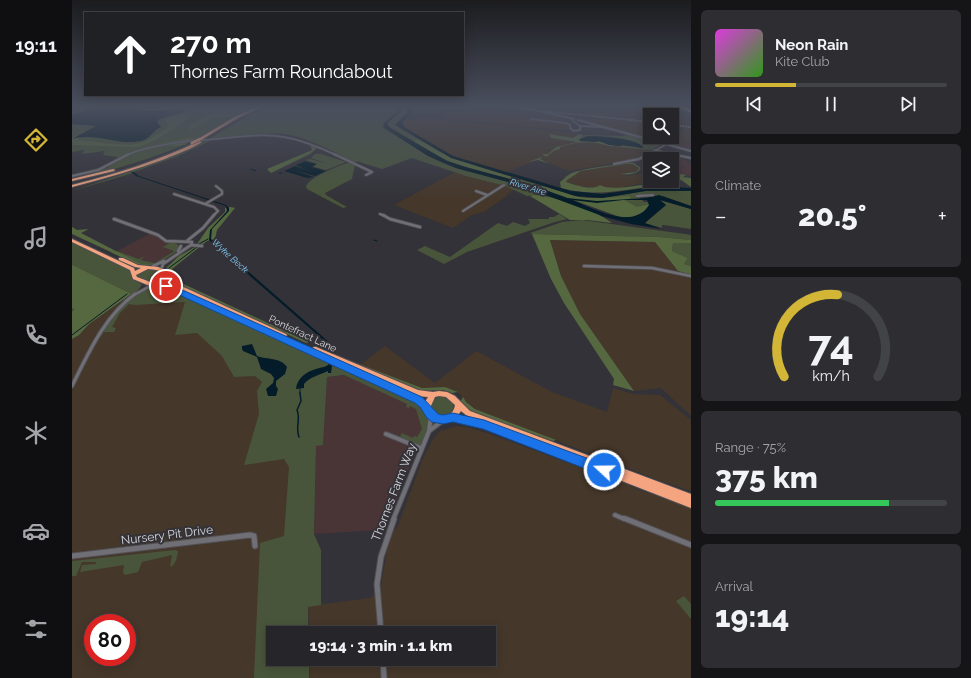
<!DOCTYPE html>
<html lang="en">
<head>
<meta charset="utf-8">
<style>
  body { margin:0; font-family:Raleway,sans-serif; background:#2e2e32; color:#f1f3f6; height:100vh; display:flex; flex-direction:column; font-size:15px; white-space:nowrap }
  * { box-sizing:border-box; margin:0 }
  p { font-size:13px; color:#a4a5a8 }
  .icon { flex:none; width:22px; height:22px; fill:none; stroke:currentColor; stroke-width:2; stroke-linecap:round; stroke-linejoin:round }
  .map { position:relative; flex:1; overflow:hidden }
  .sheet { display:flex; flex-direction:column; gap:10px; padding:10px; background:#151517; width:280px }
  .sheet>* { flex:none }
  .guide { position:absolute; left:12px; top:12px; width:380px; height:84px; border-radius:0px; box-shadow:0 2px 10px #0003,0 0 0 1px #424347; background:#202124; color:#fff; overflow:hidden }
  .tools { position:absolute; left:571px; top:108px; display:grid; gap:8px }
  .tools a { display:grid; place-items:center; width:36px; height:36px; border-radius:0px; background:#26262a; box-shadow:0 2px 10px #0003,0 0 0 1px #424347; font-size:20px }
  .speed { position:absolute; left:12px; top:614px; display:flex; gap:8px; font-size:20px; font-weight:700; text-align:center }
  .speed>* { display:grid; place-content:center; width:52px; height:52px; border-radius:50%; background:#26262a; box-shadow:0 2px 10px #0003,0 0 0 1px #424347; line-height:1 }
  .speed .limit { border:6px solid #d22; background:#fff; color:#111 }
  .pin { position:absolute; display:grid; place-items:center; width:34px; height:34px; color:#fff; margin:-17px; border:2px solid #fff; border-radius:50%; box-shadow:0 1px 4px #0007 }
  .me { position:absolute; width:44px; margin:-22px; rotate:291deg; stroke-linejoin:round; filter:drop-shadow(0 0 3px #0008) }
  .turn { display:flex; align-items:center; gap:14px; height:84px; padding:0 20px; font-size:18px }
  .turn .icon { width:52px; height:52px; stroke-width:2.5 }
  .turn b { display:block; font-size:28px; line-height:34px }
  .big { font-size:30px; font-weight:800; line-height:1.1 }
  .sheet .card { flex:1; display:flex; flex-direction:column; justify-content:center; gap:6px; min-width:0; padding:0 14px; border-radius:6px; background:#2e2e32 }
  .sheet .dial { align-items:center; gap:0 }
  .dial svg { height:104px; overflow:visible; fill:none; stroke:#424347; stroke-width:7; stroke-linecap:round; text-anchor:middle }
  .dial text { fill:#f1f3f6; stroke:none }
  .song { display:flex; align-items:center; gap:12px }
  .cover { width:48px; height:48px; border-radius:6px; background:linear-gradient(135deg,hsl(300 70% 55%),hsl(110 70% 35%)) }
  .played { height:4px; border-radius:2px; background:linear-gradient(90deg,#d3b635 35%,#424347 35%) }
  .keys { display:flex; justify-content:space-around; direction:ltr }
  .heat { display:flex; justify-content:space-between; align-items:center; font-size:22px; direction:ltr }
  .charge { height:6px; border-radius:3px; background:linear-gradient(90deg,#34c759 75%,#424347 0) }
  .trip { position:absolute; left:194px; top:626px; width:230px; height:40px; border-radius:0px; background:#26262a; box-shadow:0 2px 10px #0003,0 0 0 1px #424347; font-weight:800; line-height:40px; text-align:center }
  main { display:flex; flex:1; min-height:0 }
  .tab-bar { display:flex; flex-direction:column; width:72px; justify-content:space-around; align-items:center; background:#0f0f11; color:#a4a5a8 }
  .tab-bar .icon { width:28px; height:28px }
  .tab-bar .selected { color:#d3b635 }
  .tab-bar b { font-size:18px; color:#f1f3f6 }
  .map>svg:first-child { display:block }
  .commercial { fill:#493436 }
  .industrial { fill:#45372a; fill-rule:evenodd }
  .green { fill:#49553a }
  .forest { fill:#56683f }
  .water { fill:#041c29; fill-rule:evenodd }
  .lines { fill:none; stroke-linecap:round; stroke-linejoin:round }
  .stream-far1 { stroke:#041c29; stroke-width:1 }
  .stream { stroke:#041c29; stroke-width:1.5 }
  .street-far5-casing { stroke:#504f54; stroke-width:2.5 }
  .street-far4-casing { stroke:#504f54; stroke-width:3.5 }
  .street-far3-casing { stroke:#504f54; stroke-width:4 }
  .street-far2-casing { stroke:#504f54; stroke-width:5 }
  .street-far1-casing { stroke:#504f54; stroke-width:6 }
  .street-casing { stroke:#504f54; stroke-width:7 }
  .secondary-casing { stroke:#504f54; stroke-width:3 }
  .primary-casing { stroke:#504f54; stroke-width:2 }
  .highway-casing { stroke:#504f54; stroke-width:2 }
  .street-far5 { stroke:#706f75; stroke-width:1.5 }
  .street-far4 { stroke:#706f75; stroke-width:2 }
  .street-far3 { stroke:#706f75; stroke-width:2.5 }
  .street-far2 { stroke:#706f75; stroke-width:3 }
  .street-far1 { stroke:#706f75; stroke-width:4 }
  .street { stroke:#706f75; stroke-width:5 }
  .secondary { stroke:#706f75; stroke-width:2 }
  .primary { fill:#bf8f7b; fill-rule:evenodd }
  .highway { fill:#f4a47f; fill-rule:evenodd }
  .rail-casing { stroke:#9d9ca1; stroke-width:1.5 }
  .rail { stroke:#333238; stroke-width:1; stroke-dasharray:1.5; stroke-linecap:butt }
  .highway-bridge-casing { stroke:#504f54; stroke-width:4; stroke-linecap:butt }
  .highway-bridge { stroke:#f4a47f; stroke-width:3 }
  .route { fill:#1a73e8; stroke:#114b97 }
  .labels { text-anchor:middle; stroke-width:4; stroke-linejoin:round; paint-order:stroke }
  .far-water-label { font-size:9px; font-style:italic; fill:#80ccf6; stroke:#333238 }
  .street-label { font-size:10px; fill:#d9d8dc; stroke:#333238 }
  .near-street-label { font-size:12px; fill:#d9d8dc; stroke:#333238 }
</style>
</head>
<body>
<main>
<nav class="tab-bar">
<b>19:11</b>
<svg class="icon selected" aria-label="directions" viewBox="0 0 24 24"><path d="M12 3l9 9-9 9-9-9zM9 14v-3h6M13 9l2 2-2 2"/></svg>
<svg class="icon" aria-label="music" viewBox="0 0 24 24"><path d="M9 18V5l10-2v13"/><circle cx="6" cy="18" r="3"/><circle cx="16" cy="16" r="3"/></svg>
<svg class="icon" aria-label="phone" viewBox="0 0 24 24"><path d="M5 4h4l2 5-3 2q2 4 5 5l2-3 5 2v4C11 20 4 13 5 4z"/></svg>
<svg class="icon" aria-label="climate" viewBox="0 0 24 24"><path d="M12 3v18M4 7l16 10M4 17L20 7"/></svg>
<svg class="icon" aria-label="car" viewBox="0 0 24 24"><path d="M5 17H2v-5l4-1 3-4h7l3 4 3 1v5h-3M9 17h6M6 11h13"/><circle cx="7" cy="17" r="2"/><circle cx="17" cy="17" r="2"/></svg>
<svg class="icon" aria-label="filters" viewBox="0 0 24 24"><path d="M4 7h16M4 17h16"/><circle cx="9" cy="7" r="2"/><circle cx="15" cy="17" r="2"/></svg>
</nav>
<div class="map">
<svg width="619" height="678" viewBox="0 0 619 678">
  <rect width="100%" height="100%" fill="#333238"/>
  <path class="commercial" d="M591,138L619,143V151L585,142Z
    M587,153L612,159L619,164V175L618,176L610,174L606,176L600,175V159H585L581,157Z
    M79,233L97,243L92,247L102,250L87,261L82,263L70,260L45,251Z
    M278,375L345,407L352,427L339,446L343,452L322,507L309,530L242,534L244,446L251,444L255,377Z"/>
  <path class="industrial" d="M386,105L459,112L466,114L488,117L487,121L464,118H459L458,120L495,124L496,130L458,127L459,121L458,127L405,122L409,115L404,122L371,119L369,107Z
    M448,105H587L603,109H599L601,113L619,118L617,120H611L619,121V126L600,124V115L564,114L578,116V122L497,114L498,108L557,114L554,113L493,106L490,112L464,109Z
    M512,117L578,123V129L535,123L578,130V137H600V131L609,132L613,128L619,129V143L591,138L585,142L506,119Z
    M333,119H365L491,132L507,134L501,138L477,134L479,138L526,143L540,147H559L580,150L559,160L497,171L467,159L435,172L395,161L375,153L332,127L330,123Z
    M553,164H561L567,168L564,172L549,174L555,176L573,173L578,169V181H589L579,184H566L542,189L533,188L528,185L524,188L505,186L494,182V180L509,171Z
    M383,172L443,188L432,198L412,212L400,215L381,228L322,205Z
    M478,240L583,242L606,271L619,275V416L589,388L562,391L508,314L489,276Z
    M86,290L133,310L244,446L233,603V633H201V659H233V678H0V339L7,335L17,324L55,297L64,300ZM21,623H55V657H21Z
    M313,346L363,383L404,351L480,392L535,412L541,388L561,394L588,395L619,420V491L586,480L403,409L394,402L386,392L380,389L366,387L350,388L288,365Z
    M385,426L398,428L418,434L499,464L538,476L565,489L619,507V678H238L237,659H417V633H237L236,606L298,598L308,592L318,533L325,528L350,461L361,439L368,431Z"/>
  <path class="green" d="M0,105H191C168,115 147,130 123,140C83,158 43,170 0,179L26,172L0,177L35,168L42,163H38L46,157L31,155L33,151L10,154L12,150L0,152V145L67,148L0,145Z
    M201,105H316L324,108L326,112L313,122L311,127L356,156L373,164L387,169L444,184L474,195L455,196L434,186L394,176L340,158L310,169L284,161V163C267,154 232,136 213,134C187,132 161,137 136,139L179,114Z
    M322,105H332L336,111L323,125L366,151L417,171L477,187L486,195L460,185L390,166L375,161L322,131L315,124L330,110L328,107Z
    M513,135L550,136L556,135L588,145L580,150L543,147L550,145L571,148C560,138 521,133 507,138Z
    M140,140L104,157L59,173L58,174L0,191L69,168L106,154L133,141Z
    M243,154H249L274,162L254,170L228,163L233,161L246,164L234,160L238,159L256,164L239,158Z
    M278,162L283,165L280,179L253,193L254,195L275,207L271,208L235,189L234,186C239,176 267,166 278,162Z
    M580,190L619,191V206L591,196L576,197L566,195L572,202H577V204L565,213L517,198C539,199 558,192 580,190Z
    M588,200L619,209V229L592,225H590V228L572,223L594,205Z
    M487,214L495,219L483,222L395,252L372,264L345,250L353,246L378,257L426,223L435,226L441,222L453,226L458,223L456,219H477V217H482Z
    M510,220L613,234L619,235V240L587,237L460,234L458,233L490,222Z
    M0,241L57,269L60,272V278L70,285L63,294H59L17,324L7,335L0,339Z
    M99,242L105,244L108,247L107,250C75,272 74,268 40,253L45,251L67,259L73,256L69,260L83,263L102,251L91,247Z
    M601,243H619V266L612,264L616,258L600,251Z
    M81,268L95,274L96,278C87,288 75,282 65,276V274L69,270Z
    M80,285L95,286L347,400L359,415L357,431L349,448L327,439L330,433L341,438L342,436L345,437L350,429L344,409L338,406L337,408L334,407L335,404L272,375L255,377L251,445L244,446L242,534L249,550V605L236,607V633H206V630V633H201V659H204L203,667L204,659H237V678H182L188,543L212,536L217,467L212,459L172,465L187,414L185,391L190,382L183,376L162,377L150,356L125,333L103,335L113,302L63,305L57,304L48,313L40,327L44,328L42,332H28L54,301Z
    M368,396C380,397 385,403 379,415C370,419 365,418 358,411V402Z
    M103,550L106,551C105,557 104,565 98,567L100,555L70,562L66,572L53,575L51,573L52,565L8,572L10,565L24,564V562H10L4,576H0V561Z
    M612,596L619,604V619L604,601Z"/>
  <path class="forest" d="M177,105H188L184,106L185,107C163,116 134,139 112,142L115,144L113,145L98,146H95L100,145V143L85,144L116,138L124,139L178,109L170,110L159,117L141,118L121,129H117L119,124L133,117L132,115L178,107Z
    M113,113L120,114C108,126 82,143 65,147L0,145V138L7,135L9,136L6,140C22,141 55,148 69,143C79,140 88,132 97,127L94,126L96,124L92,119Z
    M477,134L501,138L507,134L511,135L510,137L513,136L510,137L544,146C538,148 532,144 525,143C511,141 501,143 488,147V149L482,151L475,156L479,157L472,156L468,159L478,164L466,160L456,162L473,156L470,154H476L484,147L505,142L479,138Z
    M346,139L379,158L452,181L450,182L390,166L363,155L340,141Z
    M238,145L245,148L238,154L199,173L195,169L240,150Z
    M562,163L569,168C565,175 555,175 548,174L564,172L567,168L561,164H553L509,171L495,180L494,182C503,185 520,191 528,185C541,193 583,181 600,181V178L609,174L614,175L611,177L619,178V187L609,180C596,186 583,186 569,188C537,192 522,196 489,188L488,182C491,180 494,176 498,174C506,169 551,163 562,163Z
    M460,185C476,186 489,192 503,196C521,200 539,197 557,196L559,198L552,200L565,207L578,204L580,206C574,214 573,223 559,221Z
    M463,195C484,196 523,210 540,223L515,220H498L458,196Z
    M159,207L163,208L145,230L143,239L135,241L100,269L105,273L102,274L94,268L107,256L123,247L136,228L153,212V208Z
    M0,227L5,230L17,229L9,233L69,264H84L68,265L58,261L0,234Z
    M460,234L587,237L619,240V243H601L600,251L616,258L612,264L619,266V275L606,271L583,242L478,240L489,276L508,314L562,391L541,385L542,379L492,303L479,279Z
    M0,265L59,294L17,324L7,335L0,339V312L3,309L0,308Z
    M105,274V281L237,342L234,343L104,283L101,279V275Z
    M266,356L350,388L373,387L386,392L380,393L371,390L349,391L269,359Z
    M391,397L394,402L403,409L484,440L481,441L402,413L395,409L388,402Z"/>
  <path class="water" d="M316,105L326,106L331,110L315,123L317,127L375,161L397,168L460,185L495,198L525,201L573,198L587,195L619,206V209L588,200L594,205L573,223L590,229L559,224L533,217L444,184L384,168L356,156L312,128L311,124L325,112L324,108ZM500,200L525,203L551,200H575L577,205C561,231 521,208 500,200Z
    M332,105H341L339,114L330,122L332,127L381,156L499,191L530,194L588,186L619,188V191H574L530,198L504,196L379,158L323,125L335,113V110Z
    M63,108L78,111L107,109L114,111L87,119L85,122L89,127C81,130 78,139 69,141C46,146 23,132 0,139L24,126L0,124V115L18,109Z
    M516,136C529,137 564,137 572,148L550,145L549,146L537,145L527,141L523,142L508,141L507,139Z
    M233,161L245,164L240,167L254,171L243,176L221,170L242,177L235,178L212,171L223,166L235,170L224,165Z
    M59,172H62L67,176L154,205L157,208V211L140,229L139,239L258,343L263,353L259,352L258,346L137,240L138,230L155,211L154,206L64,176Z
    M180,344L185,356C196,360 208,357 215,367L213,374L204,381V386L206,389L204,396H196L194,389L201,383L202,378L199,374L189,369L185,357L171,351L170,349V346Z
    M257,364L260,366L259,373H256V371C247,375 238,377 232,384V388L224,389C225,378 234,372 244,369C249,367 253,368 257,364Z"/>
  <g class="lines">
    <path class="stream-far1" d="M179,169L184,171
      M207,173H210
      M302,240L305,241
      M127,244L136,239
      M97,268L125,247
      M0,335L55,294
      M228,389V394"/>
    <path class="stream" d="M227,437C223,425 229,421 225,410L229,401L228,393"/>
    <defs>
      <path id="street-far5" d="M459,119L494,123L498,125V128L502,131L508,130V126L501,121
        M508,126L530,127
        M583,150L603,155
        M54,155C82,144 115,141 144,139C167,137 189,133 212,137C230,140 247,147 264,155
        M575,155L593,145"/>
      <path id="street-far4" d="M262,154L300,172L294,175
        M599,154L619,158
        M542,164L567,159L577,154
        M0,176L26,170L57,154
        M404,191L415,195
        M102,194L142,207L146,211L141,216
        M565,196L581,195
        M133,204L150,194V191L144,186
        M391,211L432,185
        M308,214L313,216"/>
      <path id="street-far3" d="M311,215L318,219L348,227
        M42,219L86,235L94,241L120,242L119,245L91,264L89,270
        M116,240L131,228L142,215
        M119,245L130,246
        M106,251L109,246
        M81,266L92,261
        M512,266L580,268L619,276
        M62,295L80,285"/>
      <path id="street-far2" d="M0,386C17,352 32,317 63,294"/>
      <path id="street-far1" d="M357,431L359,415
        M314,434L349,448
        M543,515L552,519
        M552,518L556,520
        M321,520L357,431L370,421"/>
      <path id="street" d="M554,519L619,545
        M0,556L178,535L182,536L183,546
        M309,633L305,584L309,557L322,519
        M311,659L312,678"/>
      <path id="secondary" d="M440,105L502,119
        M506,120L619,151"/>
      <path id="primary" d="M598,105H602L619,110V112Z"/>
      <path id="highway" d="M191,105H194L166,118L129,140L126,139L164,116Z
        M604,105H607L619,110V112H617Z
        M127,141L130,142C119,149 105,154 93,159C62,170 31,179 0,187V185C44,174 86,161 127,141Z
        M41,169L43,170L42,171L0,181V179Z
        M0,239L62,268L63,271L69,268L63,267L47,260V258H51L66,265L86,267L100,273L102,280L105,284L214,334L215,335L213,337L239,349L242,347H244L346,390L361,392L367,391L375,392L383,396L398,411L619,494V508L427,433L392,422L381,420L371,423L361,421L356,417L345,402L98,289L84,286H78L61,279L58,270L0,242ZM76,269C83,269 89,271 96,275V280L101,286L133,301L102,287L90,284V283H81L65,277L64,275ZM336,392L345,396L356,397L353,402L349,398ZM367,396L374,397L383,405C382,414 373,420 365,416C362,414 360,411 358,408L363,397ZM389,411L394,415L411,422L386,415Z"/>
    </defs>
    <use href="#street-far5" class="street-far5-casing"/>
    <use href="#street-far4" class="street-far4-casing"/>
    <use href="#street-far3" class="street-far3-casing"/>
    <use href="#street-far2" class="street-far2-casing"/>
    <use href="#street-far1" class="street-far1-casing"/>
    <use href="#street" class="street-casing"/>
    <use href="#secondary" class="secondary-casing"/>
    <use href="#primary" class="primary-casing"/>
    <use href="#highway" class="highway-casing"/>
    <use href="#street-far5" class="street-far5"/>
    <use href="#street-far4" class="street-far4"/>
    <use href="#street-far3" class="street-far3"/>
    <use href="#street-far2" class="street-far2"/>
    <use href="#street-far1" class="street-far1"/>
    <use href="#street" class="street"/>
    <use href="#secondary" class="secondary"/>
    <use href="#primary" class="primary"/>
    <use href="#highway" class="highway"/>
    <defs>
      <path id="rail" d="M411,105L578,122
        M600,125L619,127"/>
    </defs>
    <use href="#rail" class="rail-casing"/>
    <use href="#rail" class="rail"/>
    <defs>
      <path id="highway-bridge" d="M120,143L128,139"/>
    </defs>
    <use href="#highway-bridge" class="highway-bridge-casing"/>
    <use href="#highway-bridge" class="highway-bridge"/>
  </g>
  <linearGradient id="sky" x2="0" y2="1"><stop stop-color="#1c1c1f"/><stop offset="0.53" stop-color="#4a4f5e"/><stop offset="1" stop-color="#4a4f5e" stop-opacity="0"/></linearGradient>
  <rect width="619" height="200" fill="url(#sky)"/>
  <path class="route" d="M92,284H97L350,397L366,414L371,415L381,413L412,420L536,466L537,470L536,474L532,476L411,429L381,422L371,424L360,422L355,418L348,407L343,403L92,288Z"/>
  <g class="labels">
    <g class="far-water-label">
      <text transform="translate(456 187) rotate(17)" y="3">River Aire</text>
      <text transform="translate(158 256) rotate(42)" y="3">Wyke Beck</text>
    </g>
    <g class="street-label">
      <text transform="translate(231 333) rotate(25)" y="4">Pontefract Lane</text>
    </g>
    <g class="near-street-label">
      <text transform="translate(322 492) rotate(-69)" y="4">Thornes Farm Way</text>
      <text transform="translate(95 535) rotate(-7)" y="4">Nursery Pit Drive</text>
    </g>
  </g>
</svg>
<div class="tools">
<a><svg class="icon" aria-label="search" viewBox="0 0 24 24"><circle cx="10" cy="10" r="6"/><path d="M15 15l6 6"/></svg></a>
<a><svg class="icon" aria-label="layers" viewBox="0 0 24 24"><path d="M12 4l9 5-9 5-9-5zM3 14l9 5 9-5"/></svg></a>
</div>
<div class="speed"><div class="limit">80</div></div>
<div class="pin" style="left:94px;top:286px;background:#d93025"><svg class="icon" aria-label="arrive" viewBox="0 0 24 24"><path d="M6 21V4h12l-3 4 3 4H6"/></svg></div>
<svg class="me" style="left:532px;top:470px" viewBox="-20 -20 40 40"><circle r="17" fill="#1a73e8" stroke="#fff" stroke-width="3"/><path d="M0-11L8 9 0 5-8 9z" fill="#fff"/></svg>
<div class="trip">19:14 · 3 min · 1.1 km</div>
<div class="guide">
<div class="turn"><svg class="icon" aria-label="ahead" viewBox="0 0 24 24"><path d="M12 20V5M6 11l6-6 6 6"/></svg><div><b>270 m</b>Thornes Farm Roundabout</div></div>
</div>
</div>
<section class="sheet">
<div class="card">
<div class="song"><i class="cover"></i><div><b>Neon Rain</b><p>Kite Club</p></div></div>
<div class="played"></div>
<div class="keys"><svg class="icon" aria-label="previous" viewBox="0 0 24 24"><path d="M18 5L8 12l10 7zM5 5v14"/></svg><svg class="icon" aria-label="pause" viewBox="0 0 24 24"><path d="M8 5v14M16 5v14"/></svg><svg class="icon" aria-label="next" viewBox="0 0 24 24"><path d="M6 5l10 7-10 7zM19 5v14"/></svg></div>
</div>
<div class="card"><p>Climate</p>
<div class="heat"><a>−</a><b class="big">20.5°</b><a>+</a></div>
</div>
<div class="card dial"><svg viewBox="0 0 100 80">
<path d="M14 69A42 42 0 1 1 86 69"/>
<path d="M14 69A42 42 0 0 1 55 6" stroke="#d3b635"/>
<text x="50" y="56" font-size="32" font-weight="700">74</text>
<text x="50" y="72" font-size="11">km/h</text>
</svg></div>
<div class="card"><p>Range · 75%</p><b class="big">375 km</b><div class="charge"></div></div>
<div class="card"><p>Arrival</p><b class="big">19:14</b></div>
</section>
</main>
</body>
</html>
